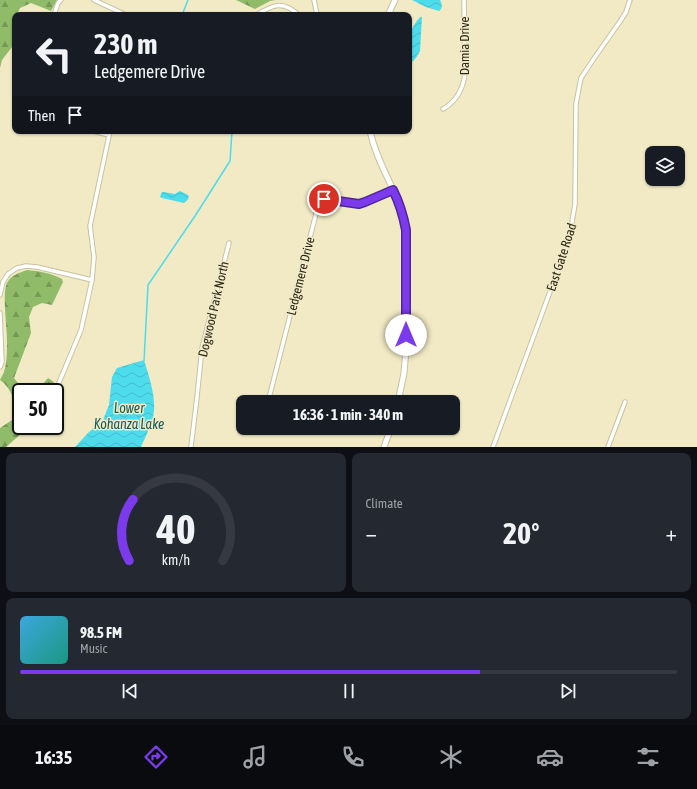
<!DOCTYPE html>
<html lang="en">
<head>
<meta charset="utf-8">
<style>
  body { margin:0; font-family:"Asap Condensed",sans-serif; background:#242831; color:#f1f3f6; height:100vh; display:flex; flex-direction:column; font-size:15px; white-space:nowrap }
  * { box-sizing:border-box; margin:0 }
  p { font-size:13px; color:#9ea1a6 }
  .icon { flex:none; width:22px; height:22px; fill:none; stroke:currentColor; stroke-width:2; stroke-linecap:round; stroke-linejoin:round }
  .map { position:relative; height:447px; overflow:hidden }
  .side { display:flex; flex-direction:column; gap:6px; padding:6px; background:#0d0f14; flex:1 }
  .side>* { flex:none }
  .guide { position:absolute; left:12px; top:12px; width:400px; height:122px; border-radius:8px; box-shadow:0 1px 3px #0004; background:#171b24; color:#f1f3f6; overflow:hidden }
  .tools { position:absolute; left:645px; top:146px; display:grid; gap:8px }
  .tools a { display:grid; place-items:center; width:40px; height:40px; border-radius:8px; background:#171b24; box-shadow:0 1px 3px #0004; font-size:20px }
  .speed { position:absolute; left:12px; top:383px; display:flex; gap:8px; font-size:20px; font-weight:700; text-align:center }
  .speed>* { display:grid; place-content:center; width:52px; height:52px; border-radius:50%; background:#171b24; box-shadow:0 1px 3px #0004; line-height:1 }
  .speed .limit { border:2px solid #111; border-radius:6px; background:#fff; color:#111 }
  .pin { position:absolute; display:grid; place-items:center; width:34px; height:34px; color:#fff; margin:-17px; border:2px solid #fff; border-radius:50%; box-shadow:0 1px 4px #0007 }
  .me { position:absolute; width:44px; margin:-22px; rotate:0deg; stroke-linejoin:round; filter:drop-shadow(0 0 3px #0008) }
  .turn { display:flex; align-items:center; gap:14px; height:84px; padding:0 16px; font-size:18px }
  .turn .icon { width:52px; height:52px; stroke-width:2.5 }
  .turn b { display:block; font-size:28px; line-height:34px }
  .then { display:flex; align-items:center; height:38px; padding:0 16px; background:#0003; gap:8px; font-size:15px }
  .big { font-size:30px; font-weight:700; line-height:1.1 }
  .side .tile { flex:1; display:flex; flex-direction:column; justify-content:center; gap:6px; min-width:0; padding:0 14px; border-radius:8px; background:#242831 }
  .side .dial { align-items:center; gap:0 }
  .dial svg { height:104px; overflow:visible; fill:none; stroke:#363941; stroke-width:7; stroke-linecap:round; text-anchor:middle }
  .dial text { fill:#f1f3f6; stroke:none }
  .song { display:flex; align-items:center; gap:12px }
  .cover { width:48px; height:48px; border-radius:6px; background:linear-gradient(135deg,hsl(200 70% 55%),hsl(170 70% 35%)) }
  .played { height:4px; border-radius:2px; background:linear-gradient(90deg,#7c3aed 70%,#363941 70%) }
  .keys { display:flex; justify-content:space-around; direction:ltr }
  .heat { display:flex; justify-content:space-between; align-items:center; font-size:22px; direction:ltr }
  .side .tiles { flex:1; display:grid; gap:6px; grid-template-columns:1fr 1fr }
  .tile:last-child { grid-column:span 2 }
  .trip { position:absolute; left:236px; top:395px; width:224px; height:40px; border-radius:8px; background:#171b24; box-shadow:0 1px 3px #0004; font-weight:700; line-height:40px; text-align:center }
  .dock { display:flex; height:64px; justify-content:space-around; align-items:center; background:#090b0e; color:#9ea1a6 }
  .dock .icon { width:28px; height:28px }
  .dock .active { color:#7c3aed }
  .dock b { font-size:18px; color:#f1f3f6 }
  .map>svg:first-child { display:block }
  .forest { fill:url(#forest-firs) }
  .water { fill:url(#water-waves) }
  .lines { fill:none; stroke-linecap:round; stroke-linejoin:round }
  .stream { stroke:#4ddcec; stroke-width:1.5 }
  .minor-casing { stroke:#c9c29f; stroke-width:5.5 }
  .secondary-casing { stroke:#c9c29f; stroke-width:7 }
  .minor { stroke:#fff; stroke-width:3.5 }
  .secondary { stroke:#fff; stroke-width:5 }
  .route-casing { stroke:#51269a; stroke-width:10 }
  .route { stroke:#7c3aed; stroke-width:7 }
  .labels { text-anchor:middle; stroke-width:3; stroke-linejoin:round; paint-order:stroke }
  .street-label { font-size:13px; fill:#2c291b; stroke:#f1eac5 }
  .water-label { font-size:14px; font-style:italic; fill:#1c575e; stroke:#f1eac5 }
</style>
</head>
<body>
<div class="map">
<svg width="697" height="447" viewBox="0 0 697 447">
  <defs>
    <pattern id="forest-firs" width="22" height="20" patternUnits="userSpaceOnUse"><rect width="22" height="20" fill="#90bc69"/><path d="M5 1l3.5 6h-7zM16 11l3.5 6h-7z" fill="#769956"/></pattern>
    <pattern id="water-waves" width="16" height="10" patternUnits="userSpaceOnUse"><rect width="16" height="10" fill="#4ddcec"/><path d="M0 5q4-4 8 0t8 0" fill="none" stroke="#43bdca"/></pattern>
  </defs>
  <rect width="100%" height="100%" fill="#f1eac5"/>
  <path class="forest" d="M0,0H57L51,11L31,3L20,8L17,15H15L12,47L2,60L0,68Z
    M236,0H276L270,1L255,9Z
    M27,270C39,271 51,273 62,279L63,282L52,305L42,303L33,307L29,317L31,333L14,378L25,392H21V426H30L6,447H0V428L18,416C15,403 12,388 0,380C1,377 3,375 4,372C7,363 7,351 7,341C7,328 2,293 7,283C11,275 19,273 27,270Z
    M48,378L54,382L49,392H36Z"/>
  <path class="water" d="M412,0H440C442,4 443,8 439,11L426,7Z
    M420,17H422L420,51L416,58L409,65V34L416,22Z
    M180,191L188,195C190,198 187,201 184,203L162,198L160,197L162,192H164L175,194Z
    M144,360C150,380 159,404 151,424C148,432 144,440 141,447H75L88,433L103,420L109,405L112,377L117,368Z"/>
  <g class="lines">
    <path class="stream" d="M182,15L188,0
      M144,361L148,285L195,216L230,161L232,131"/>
    <defs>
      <path id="minor" d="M94,0L126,15
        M314,0L317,15
        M54,15L58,3L61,0
        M256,15C273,5 282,0 299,15
        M443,109C457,101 463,89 465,74L464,0
        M93,131L109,135
        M0,295L3,282L8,274L17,268L26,266L37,267L92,280
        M0,313L2,362L0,367
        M58,385L81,330L92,280L94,257L90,226L110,131
        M268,402L319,202L324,199L359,204L365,202L393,190
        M260,432L261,428
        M191,447L197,397L202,348L229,243
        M493,447L569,240L575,204L576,104L579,88L581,78L595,57L619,23L626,12L630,0
        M608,447L625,402"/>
      <path id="secondary" d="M388,15L395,0
        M370,131C376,159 390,180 400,206C404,213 404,222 406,230V349L404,373L398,402
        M384,447L391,428"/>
    </defs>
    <use href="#minor" class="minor-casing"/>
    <use href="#secondary" class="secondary-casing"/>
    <use href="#minor" class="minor"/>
    <use href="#secondary" class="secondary"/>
  </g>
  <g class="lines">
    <defs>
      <path id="route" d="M324,199L359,204L365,202L393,190C400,204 403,214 406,230V335"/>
    </defs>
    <use href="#route" class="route-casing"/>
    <use href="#route" class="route"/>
  </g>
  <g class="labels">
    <g class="street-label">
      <text transform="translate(464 46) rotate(-90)" y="5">Damia Drive</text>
      <text transform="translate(561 257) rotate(-72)" y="5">East Gate Road</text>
      <text transform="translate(300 276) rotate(-76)" y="5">Ledgemere Drive</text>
      <text transform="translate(213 309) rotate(-77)" y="5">Dogwood Park North</text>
    </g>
    <g class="water-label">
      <text x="129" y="413">Lower<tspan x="129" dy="16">Kohanza Lake</tspan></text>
    </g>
  </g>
</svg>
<div class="tools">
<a><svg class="icon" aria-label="layers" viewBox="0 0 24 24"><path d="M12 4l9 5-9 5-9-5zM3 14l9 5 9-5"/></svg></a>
</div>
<div class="speed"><div class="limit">50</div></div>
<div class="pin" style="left:324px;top:199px;background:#d93025"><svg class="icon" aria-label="arrive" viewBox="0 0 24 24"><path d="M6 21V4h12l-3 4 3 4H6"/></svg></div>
<svg class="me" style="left:406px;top:335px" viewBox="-20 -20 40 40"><circle r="19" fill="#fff"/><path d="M0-13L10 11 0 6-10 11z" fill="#7c3aed"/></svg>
<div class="trip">16:36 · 1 min · 340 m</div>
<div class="guide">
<div class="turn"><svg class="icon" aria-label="left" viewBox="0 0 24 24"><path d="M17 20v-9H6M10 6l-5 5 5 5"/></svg><div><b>230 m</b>Ledgemere Drive</div></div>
<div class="then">Then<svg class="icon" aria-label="arrive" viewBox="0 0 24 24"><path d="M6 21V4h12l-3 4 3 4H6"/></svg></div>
</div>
</div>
<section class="side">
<div class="tiles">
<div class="tile dial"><svg viewBox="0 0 100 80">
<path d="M14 69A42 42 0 1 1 86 69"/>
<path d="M14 69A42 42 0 0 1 17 22" stroke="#7c3aed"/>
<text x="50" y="56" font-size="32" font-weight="700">40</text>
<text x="50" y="72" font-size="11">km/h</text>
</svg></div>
<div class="tile"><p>Climate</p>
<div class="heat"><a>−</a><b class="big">20°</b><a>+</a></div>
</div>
<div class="tile">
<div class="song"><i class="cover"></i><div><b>98.5 FM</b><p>Music</p></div></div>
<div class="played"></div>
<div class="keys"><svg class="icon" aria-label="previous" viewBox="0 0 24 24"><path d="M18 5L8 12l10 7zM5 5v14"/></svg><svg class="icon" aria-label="pause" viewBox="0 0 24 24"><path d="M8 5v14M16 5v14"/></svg><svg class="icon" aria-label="next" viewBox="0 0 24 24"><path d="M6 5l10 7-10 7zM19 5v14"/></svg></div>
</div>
</div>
</section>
<nav class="dock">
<b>16:35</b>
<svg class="icon active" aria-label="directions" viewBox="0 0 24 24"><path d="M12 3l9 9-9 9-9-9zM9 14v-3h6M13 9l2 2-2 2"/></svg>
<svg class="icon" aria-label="music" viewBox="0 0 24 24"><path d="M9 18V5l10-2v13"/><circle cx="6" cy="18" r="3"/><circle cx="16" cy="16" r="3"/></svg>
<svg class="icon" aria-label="phone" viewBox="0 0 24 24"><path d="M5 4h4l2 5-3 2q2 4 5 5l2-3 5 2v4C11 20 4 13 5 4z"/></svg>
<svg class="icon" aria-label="climate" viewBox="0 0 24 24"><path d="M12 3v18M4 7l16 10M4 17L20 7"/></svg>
<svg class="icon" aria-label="car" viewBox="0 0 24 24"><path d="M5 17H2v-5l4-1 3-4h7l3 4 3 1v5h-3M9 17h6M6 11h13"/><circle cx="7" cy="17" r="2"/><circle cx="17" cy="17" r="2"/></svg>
<svg class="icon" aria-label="filters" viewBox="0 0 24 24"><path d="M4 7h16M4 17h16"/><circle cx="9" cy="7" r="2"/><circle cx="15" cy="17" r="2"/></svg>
</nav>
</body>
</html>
